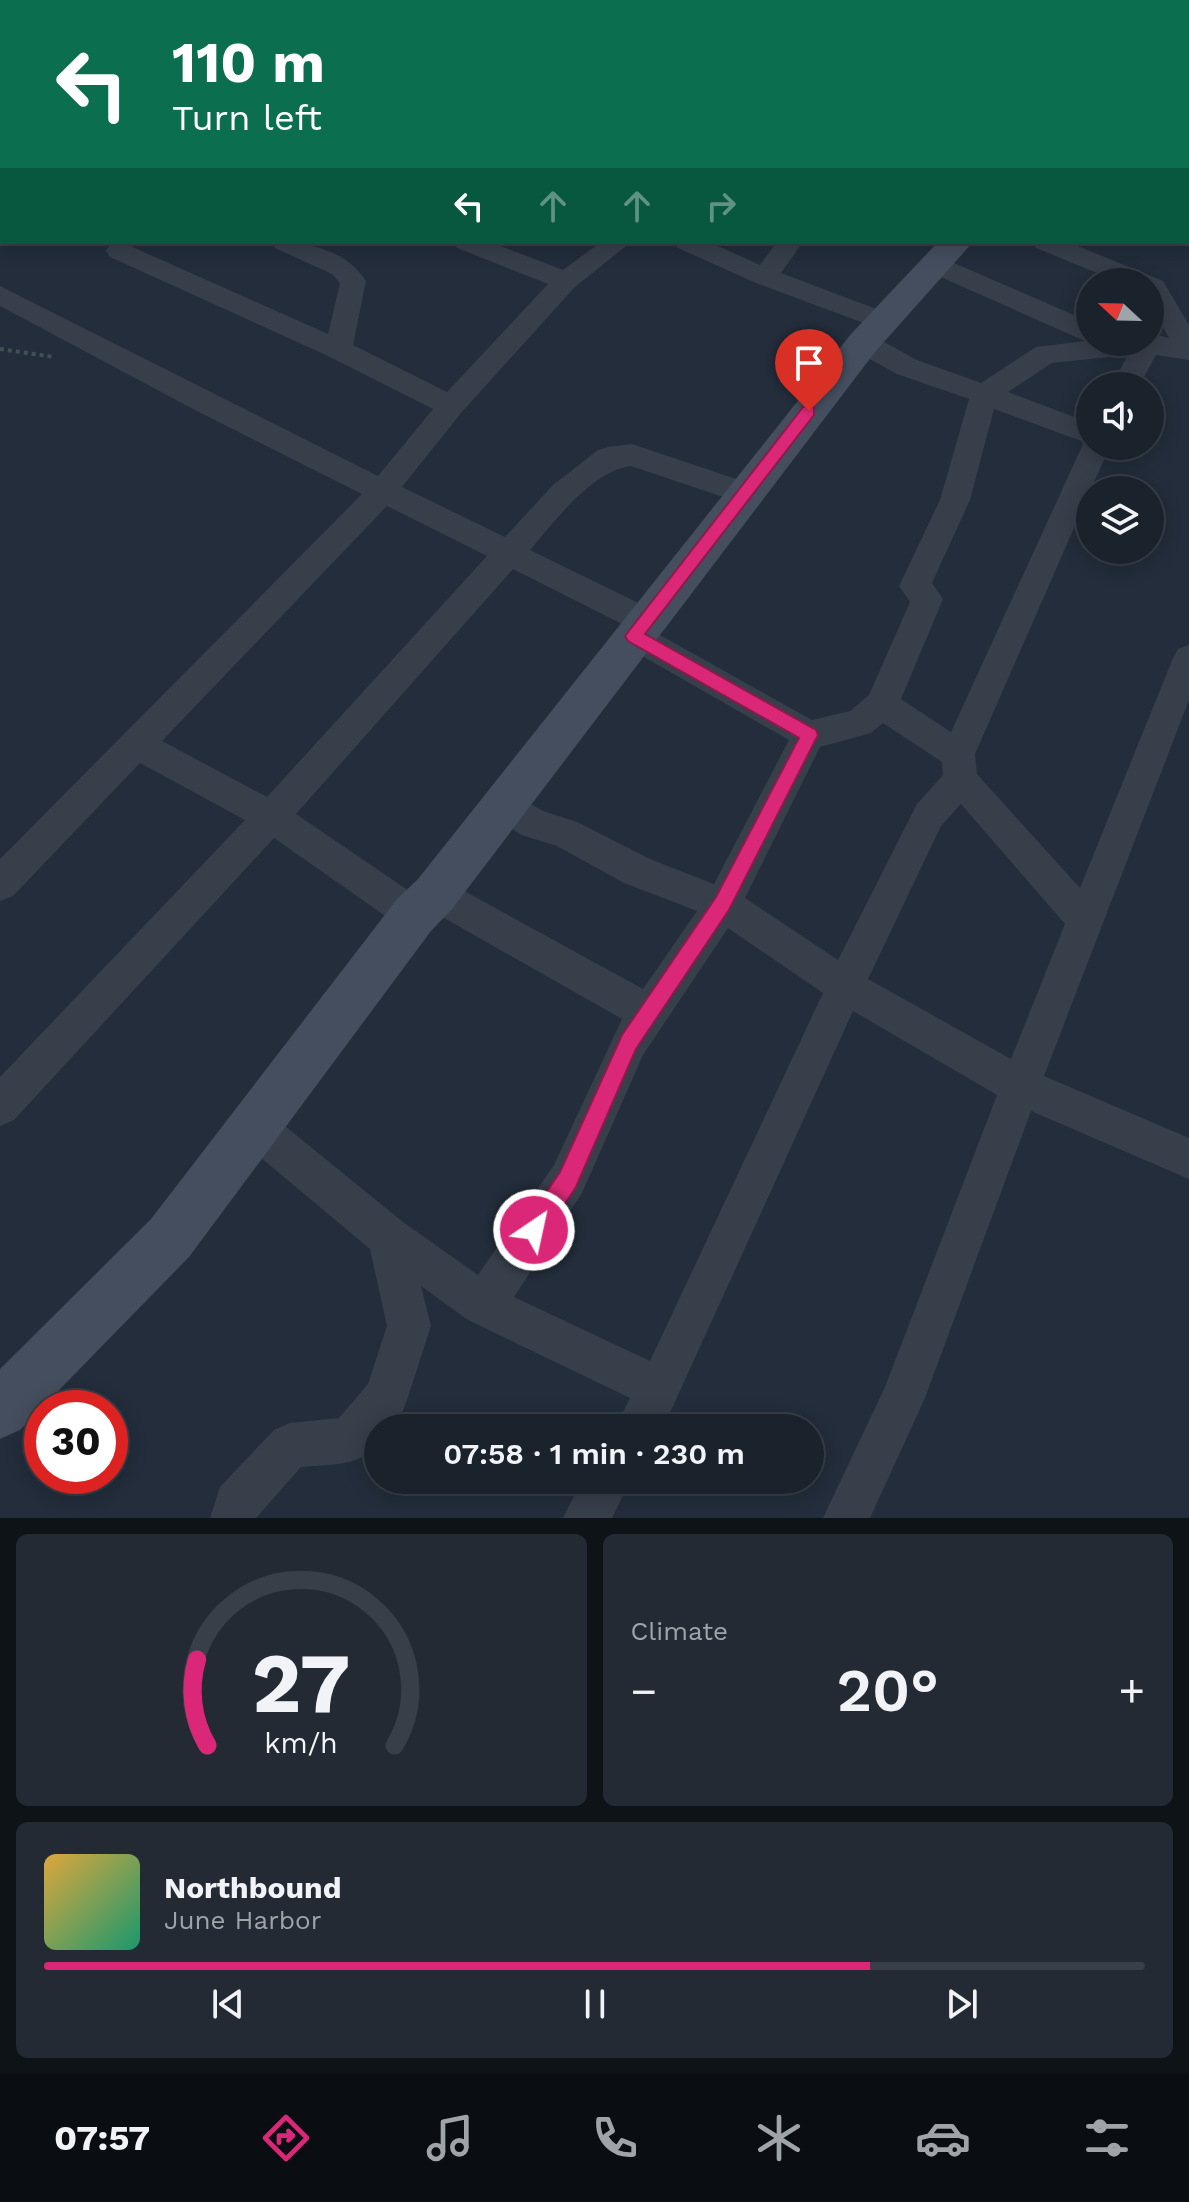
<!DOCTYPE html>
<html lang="en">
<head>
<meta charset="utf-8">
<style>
  body { margin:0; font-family:"Work Sans",sans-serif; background:#232a34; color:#f1f3f6; height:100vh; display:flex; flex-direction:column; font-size:30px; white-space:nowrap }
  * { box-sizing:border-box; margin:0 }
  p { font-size:26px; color:#9fa4a9 }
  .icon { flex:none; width:44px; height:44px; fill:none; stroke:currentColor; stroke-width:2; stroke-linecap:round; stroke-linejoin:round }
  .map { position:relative; height:1518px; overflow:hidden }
  .sheet { display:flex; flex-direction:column; gap:16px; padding:16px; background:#0e1318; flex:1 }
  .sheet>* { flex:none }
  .banner { position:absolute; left:0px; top:0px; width:1190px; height:244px; box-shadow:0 4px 20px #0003,0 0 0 2px #383f48; background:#0b6e4f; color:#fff; overflow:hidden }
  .needle { width:52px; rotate:292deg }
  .buttons { position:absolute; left:1076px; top:268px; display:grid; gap:16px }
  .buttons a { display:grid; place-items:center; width:88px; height:88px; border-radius:50%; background:#1a222c; box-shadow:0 4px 20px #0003,0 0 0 2px #383f48; font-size:40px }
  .speed { position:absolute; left:24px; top:1390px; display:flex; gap:16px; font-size:40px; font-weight:700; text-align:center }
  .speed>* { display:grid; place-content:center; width:104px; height:104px; border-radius:50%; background:#1a222c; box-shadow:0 4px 20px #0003,0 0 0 2px #383f48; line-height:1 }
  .speed .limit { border:12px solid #d22; background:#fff; color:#111 }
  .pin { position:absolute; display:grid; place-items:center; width:68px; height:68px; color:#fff; margin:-82px -34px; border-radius:50% 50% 50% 0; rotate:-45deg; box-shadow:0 0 8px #0007 }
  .pin .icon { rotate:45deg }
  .me { position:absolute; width:88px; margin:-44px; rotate:34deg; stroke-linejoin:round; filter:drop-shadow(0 0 6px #0008) }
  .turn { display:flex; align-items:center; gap:28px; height:168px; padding:0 40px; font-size:36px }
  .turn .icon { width:104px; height:104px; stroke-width:2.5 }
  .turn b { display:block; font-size:56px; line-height:68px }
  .lanes { display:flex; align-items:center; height:76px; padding:0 40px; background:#0003; justify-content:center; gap:40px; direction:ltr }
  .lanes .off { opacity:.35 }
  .big { font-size:60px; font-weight:600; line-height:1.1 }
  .sheet .tile { flex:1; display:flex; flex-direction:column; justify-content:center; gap:12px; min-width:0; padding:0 28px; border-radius:12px; background:#232a34 }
  .sheet .dial { align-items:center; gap:0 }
  .dial svg { height:208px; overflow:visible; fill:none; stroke:#383f48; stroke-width:7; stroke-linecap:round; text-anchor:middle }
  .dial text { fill:#f1f3f6; stroke:none }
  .song { display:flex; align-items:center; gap:24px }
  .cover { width:96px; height:96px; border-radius:12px; background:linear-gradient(135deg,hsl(40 70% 55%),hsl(160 70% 35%)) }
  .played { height:8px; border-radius:4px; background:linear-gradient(90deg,#db2777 75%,#383f48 75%) }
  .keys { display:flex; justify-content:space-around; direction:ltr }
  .heat { display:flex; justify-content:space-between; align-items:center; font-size:44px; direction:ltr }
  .sheet .tiles { flex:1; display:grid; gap:16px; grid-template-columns:1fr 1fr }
  .tile:last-child { grid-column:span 2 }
  .trip { position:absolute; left:364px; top:1414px; width:460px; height:80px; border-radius:40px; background:#1a222c; box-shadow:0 4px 20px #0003,0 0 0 2px #383f48; font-weight:600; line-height:80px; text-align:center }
  .menu { display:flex; height:128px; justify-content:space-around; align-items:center; background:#0a0e12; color:#9fa4a9 }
  .menu .icon { width:56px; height:56px }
  .menu .on { color:#db2777 }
  .menu b { font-size:36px; color:#f1f3f6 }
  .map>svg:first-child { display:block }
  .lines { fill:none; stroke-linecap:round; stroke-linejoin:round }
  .path { stroke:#3e5254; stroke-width:4; stroke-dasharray:4 4; stroke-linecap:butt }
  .street { fill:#373f4b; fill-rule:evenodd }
  .secondary { fill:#454e5e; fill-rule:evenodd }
  .primary { fill:#555e6b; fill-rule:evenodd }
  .route { fill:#db2777; stroke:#8e194d; stroke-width:2 }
</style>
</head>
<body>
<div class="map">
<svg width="1189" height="1518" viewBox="0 0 1189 1518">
  <rect width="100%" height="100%" fill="#232d3b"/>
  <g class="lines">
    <path class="path" d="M0,349L54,357"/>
    <path class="street" d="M566,0H592L594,2H568Z
      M704,0H730L732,2H706Z
      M1076,0H1098L1075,2Z
      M271,242C306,242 346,249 366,281L353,345L447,392L548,284L457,248L453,242H490L563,270L601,242H631L575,287L461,413L402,487L505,537L553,485L598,450L608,447L632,444L754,485L759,493L754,501L744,504L631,466C592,471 555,521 530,550L657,612L662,621L653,631L812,720L850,711L869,695L910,602L899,586L940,500L969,399L897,374L853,350L849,343L853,336L863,334L873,336L917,360L981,383L1036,347L1085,341L927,271L923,265L927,259L936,256L945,259L1090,322V342H1150V333L1169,338L1150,303V282H1119L1036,248L1032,242H1068L1163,281L1189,325V360L1156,355L1139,386H1111L1128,355L1052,363L1008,392L1090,423V446H1110L975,754L977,774L1080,888L1173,658L1178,649L1189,645V700L1044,1076L1189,1138V1179L1031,1111L925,1398L870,1518H823L885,1387L997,1095L853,1011L663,1428H615L630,1398L468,1320L421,1286L431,1326L408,1397L402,1413L389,1428H378C378,1468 331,1464 301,1467L256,1518H210L220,1487L274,1430L290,1423L339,1418L368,1384L387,1326L370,1249L241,1141L235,1127L241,1113L255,1107L269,1113L403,1222L478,1275L554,1165L622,1019L430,910L432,915L427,927L414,932L401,927L274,838L14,1120L0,1126V1077L245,820L140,763L13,896L0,901V859L362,494L193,409L0,306V286L378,476L433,409L328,356L110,257L106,251L110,245L119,243L128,245L328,334L340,283L332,274L275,248ZM994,409L1084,442L951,732L901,699L943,599L932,583L970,500ZM387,506L487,556L267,797L162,741ZM513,569L626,626L618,636L623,645L789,740L714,884L650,859L577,822L543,811L503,788L491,792L486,803L491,814L521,835L557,846L624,883L697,911L643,989L448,882L435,877L422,882L418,897L296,814ZM883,723L942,762L943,775L917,804L838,960L745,898L820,747L871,733ZM961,804L1065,924L1011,1059L868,979L941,826ZM728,928L823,993L650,1361L514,1297L582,1193L643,1055Z
      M674,242H709L760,265L777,242H803L781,273L895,316L899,322L895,328L886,331L877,328L756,283L678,248Z
      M582,1480H631L612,1518H563Z"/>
    <path class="secondary" d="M938,242H973L875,352L452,909L431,931L189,1257L20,1430L0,1439V1369L151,1219L397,899L418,879L851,334Z"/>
    <path class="primary" d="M906,0H940L941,2H907Z
      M1188,93H1189V111H1188Z"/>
  </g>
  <path class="route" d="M809,405L814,407V415L645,634L816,730L818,735L729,910L636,1049L576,1187L542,1238L534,1241L526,1238L523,1230L526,1222L560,1172L622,1035L716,897L799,738L628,641L625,636L803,407Z"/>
</svg>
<div class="buttons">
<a><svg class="needle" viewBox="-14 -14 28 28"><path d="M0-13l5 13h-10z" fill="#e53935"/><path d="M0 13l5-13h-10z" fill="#9fa4a9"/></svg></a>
<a><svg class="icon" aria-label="sound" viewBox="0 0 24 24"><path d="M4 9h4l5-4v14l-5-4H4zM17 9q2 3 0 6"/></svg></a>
<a><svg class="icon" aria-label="layers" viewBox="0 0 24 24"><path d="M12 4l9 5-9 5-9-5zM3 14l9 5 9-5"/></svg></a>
</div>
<div class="speed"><div class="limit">30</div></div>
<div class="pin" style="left:809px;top:411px;background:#d93025"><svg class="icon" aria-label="arrive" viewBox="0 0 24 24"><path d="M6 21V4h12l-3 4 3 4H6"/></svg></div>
<svg class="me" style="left:534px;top:1230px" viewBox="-20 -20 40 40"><circle r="17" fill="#db2777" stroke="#fff" stroke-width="3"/><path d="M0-11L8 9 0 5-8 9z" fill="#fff"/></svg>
<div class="trip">07:58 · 1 min · 230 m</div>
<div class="banner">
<div class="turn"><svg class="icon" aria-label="left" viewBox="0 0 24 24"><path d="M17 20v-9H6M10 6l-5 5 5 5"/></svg><div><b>110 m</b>Turn left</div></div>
<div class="lanes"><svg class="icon" aria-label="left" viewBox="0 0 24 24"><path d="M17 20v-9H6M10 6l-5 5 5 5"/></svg><svg class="icon off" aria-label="ahead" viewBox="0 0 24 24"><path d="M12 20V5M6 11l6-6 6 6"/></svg><svg class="icon off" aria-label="ahead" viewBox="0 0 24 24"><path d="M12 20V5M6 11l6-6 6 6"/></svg><svg class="icon off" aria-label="right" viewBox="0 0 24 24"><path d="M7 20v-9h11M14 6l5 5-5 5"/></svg></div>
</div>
</div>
<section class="sheet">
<div class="tiles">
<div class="tile dial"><svg viewBox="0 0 100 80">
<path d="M14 69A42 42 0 1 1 86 69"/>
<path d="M14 69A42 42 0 0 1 10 36" stroke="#db2777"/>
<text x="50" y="56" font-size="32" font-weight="700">27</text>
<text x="50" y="72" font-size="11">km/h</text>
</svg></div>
<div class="tile"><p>Climate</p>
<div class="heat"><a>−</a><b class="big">20°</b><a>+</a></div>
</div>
<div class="tile">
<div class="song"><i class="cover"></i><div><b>Northbound</b><p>June Harbor</p></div></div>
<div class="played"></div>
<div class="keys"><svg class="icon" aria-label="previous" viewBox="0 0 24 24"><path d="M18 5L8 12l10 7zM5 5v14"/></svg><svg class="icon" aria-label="pause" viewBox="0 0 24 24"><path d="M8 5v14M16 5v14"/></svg><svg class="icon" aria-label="next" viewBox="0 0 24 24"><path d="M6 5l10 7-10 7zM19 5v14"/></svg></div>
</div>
</div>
</section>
<nav class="menu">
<b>07:57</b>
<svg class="icon on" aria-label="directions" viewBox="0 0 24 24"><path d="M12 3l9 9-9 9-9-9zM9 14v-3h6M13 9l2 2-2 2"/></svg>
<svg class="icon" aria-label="music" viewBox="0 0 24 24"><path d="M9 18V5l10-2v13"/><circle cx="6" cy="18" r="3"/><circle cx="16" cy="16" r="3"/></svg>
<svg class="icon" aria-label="phone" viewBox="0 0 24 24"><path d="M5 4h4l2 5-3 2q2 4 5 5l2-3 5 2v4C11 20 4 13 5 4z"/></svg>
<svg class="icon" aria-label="climate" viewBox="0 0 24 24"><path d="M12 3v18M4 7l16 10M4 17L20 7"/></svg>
<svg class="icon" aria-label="car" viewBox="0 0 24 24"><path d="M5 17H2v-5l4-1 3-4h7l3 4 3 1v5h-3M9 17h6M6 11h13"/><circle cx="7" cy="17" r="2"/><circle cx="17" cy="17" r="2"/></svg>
<svg class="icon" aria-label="filters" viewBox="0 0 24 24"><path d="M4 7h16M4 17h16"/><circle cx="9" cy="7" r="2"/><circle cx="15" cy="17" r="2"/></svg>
</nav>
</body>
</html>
